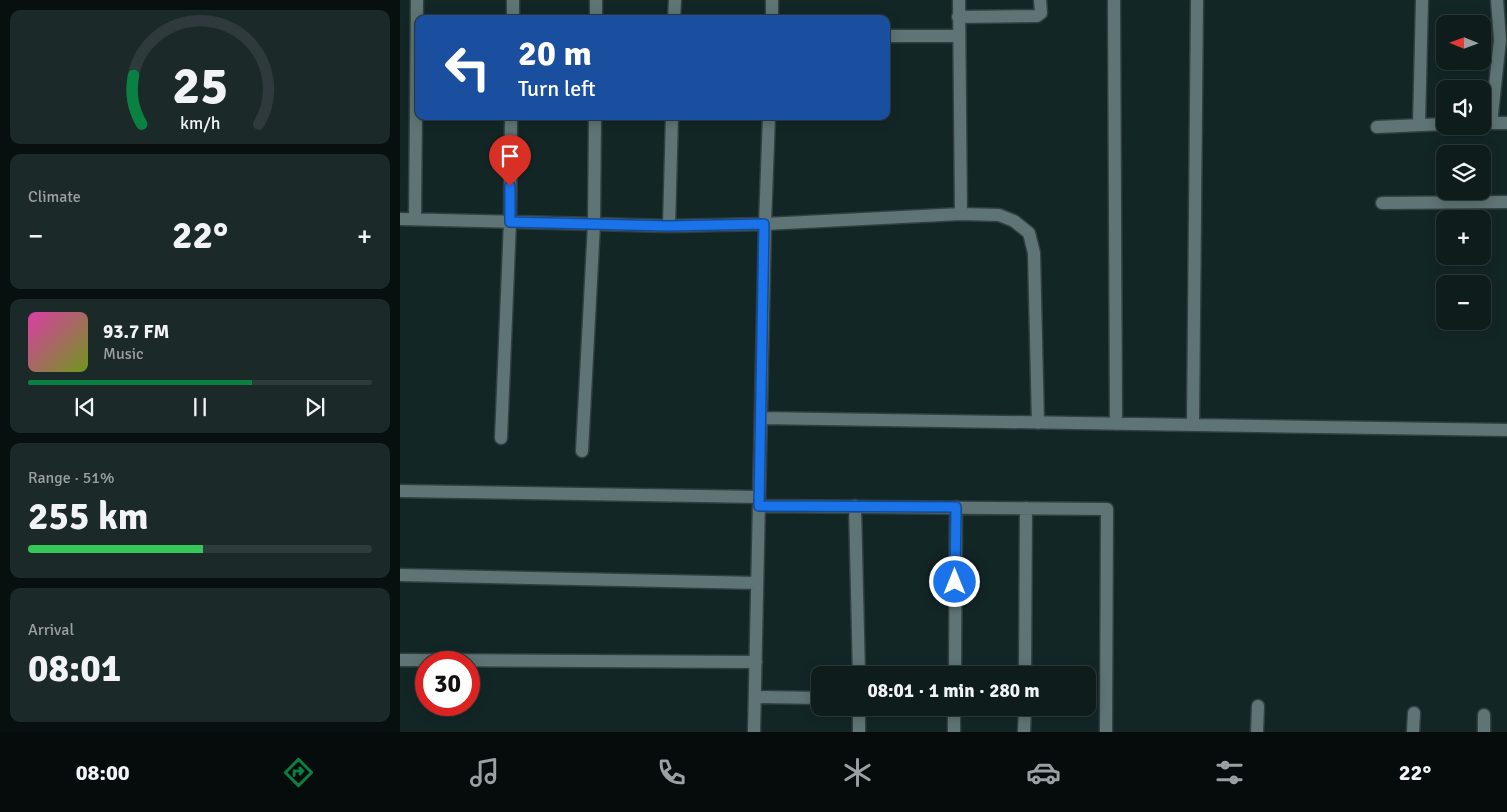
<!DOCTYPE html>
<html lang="en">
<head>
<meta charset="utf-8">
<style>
  body { margin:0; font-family:Signika,sans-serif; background:#1c2929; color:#f1f3f6; height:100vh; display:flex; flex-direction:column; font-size:19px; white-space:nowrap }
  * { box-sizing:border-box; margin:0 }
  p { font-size:16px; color:#9ba1a3 }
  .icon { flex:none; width:28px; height:28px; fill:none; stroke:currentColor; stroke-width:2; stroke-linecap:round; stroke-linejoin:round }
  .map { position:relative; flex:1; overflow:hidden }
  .panel { display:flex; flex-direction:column; gap:10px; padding:10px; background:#080f0f; width:400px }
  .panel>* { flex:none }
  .hud { position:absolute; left:15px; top:15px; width:475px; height:105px; border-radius:10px; box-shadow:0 2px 12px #0003,0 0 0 1px #2e3a3b; background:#1a4fa0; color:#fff; overflow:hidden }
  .needle { width:32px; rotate:271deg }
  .tools { position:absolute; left:1036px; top:15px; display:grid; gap:10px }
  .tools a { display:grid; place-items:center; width:55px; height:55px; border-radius:10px; background:#0e1c1c; box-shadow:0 2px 12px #0003,0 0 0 1px #2e3a3b; font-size:25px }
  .speed { position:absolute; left:15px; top:651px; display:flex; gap:10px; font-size:25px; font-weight:700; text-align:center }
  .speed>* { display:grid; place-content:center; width:65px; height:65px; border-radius:50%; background:#0e1c1c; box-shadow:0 2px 12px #0003,0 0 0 1px #2e3a3b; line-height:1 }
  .speed .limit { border:8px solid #d22; background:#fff; color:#111 }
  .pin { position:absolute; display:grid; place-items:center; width:42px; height:42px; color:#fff; margin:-51px -21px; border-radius:50% 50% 50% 0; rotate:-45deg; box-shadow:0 0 5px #0007 }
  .pin .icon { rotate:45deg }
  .me { position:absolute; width:55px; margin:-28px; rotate:0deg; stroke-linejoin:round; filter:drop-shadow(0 0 4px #0008) }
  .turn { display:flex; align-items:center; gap:18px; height:105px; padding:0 20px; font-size:22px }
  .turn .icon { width:65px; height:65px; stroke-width:2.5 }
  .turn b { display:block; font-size:35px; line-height:42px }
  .big { font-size:38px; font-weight:700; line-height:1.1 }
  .panel .tile { flex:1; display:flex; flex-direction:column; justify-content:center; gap:8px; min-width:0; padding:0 18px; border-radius:10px; background:#1c2929 }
  .panel .dial { align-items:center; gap:0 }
  .dial svg { height:130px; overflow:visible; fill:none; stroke:#2e3a3b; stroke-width:7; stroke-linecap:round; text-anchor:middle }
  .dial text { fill:#f1f3f6; stroke:none }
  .song { display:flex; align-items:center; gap:15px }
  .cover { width:60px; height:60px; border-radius:8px; background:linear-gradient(135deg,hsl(320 70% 55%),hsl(80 70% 35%)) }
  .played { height:5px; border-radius:2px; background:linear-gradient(90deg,#0b8043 65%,#2e3a3b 65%) }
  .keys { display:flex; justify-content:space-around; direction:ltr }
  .heat { display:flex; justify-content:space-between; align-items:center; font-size:28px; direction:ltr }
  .charge { height:8px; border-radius:4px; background:linear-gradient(90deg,#34c759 51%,#2e3a3b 0) }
  .trip { position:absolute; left:411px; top:666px; width:285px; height:50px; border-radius:10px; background:#0e1c1c; box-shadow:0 2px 12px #0003,0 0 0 1px #2e3a3b; font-weight:700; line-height:50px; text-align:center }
  .tabs { display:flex; height:80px; justify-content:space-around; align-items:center; background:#060b0b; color:#9ba1a3 }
  .tabs .icon { width:35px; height:35px }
  .tabs .selected { color:#0b8043 }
  .tabs b { font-size:22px; color:#f1f3f6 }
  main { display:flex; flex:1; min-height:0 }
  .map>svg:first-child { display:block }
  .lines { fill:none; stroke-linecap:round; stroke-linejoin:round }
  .minor-casing { stroke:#313f3f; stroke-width:15 }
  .minor { stroke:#5f7474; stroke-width:12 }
  .route-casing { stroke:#114b97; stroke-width:12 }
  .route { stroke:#1a73e8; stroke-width:9 }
</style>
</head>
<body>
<main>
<section class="panel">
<div class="tile dial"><svg viewBox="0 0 100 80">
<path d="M14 69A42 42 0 1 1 86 69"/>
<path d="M14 69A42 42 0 0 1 9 39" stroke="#0b8043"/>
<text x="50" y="56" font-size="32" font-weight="700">25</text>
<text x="50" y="72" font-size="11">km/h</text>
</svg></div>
<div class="tile"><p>Climate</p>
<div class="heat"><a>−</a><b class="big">22°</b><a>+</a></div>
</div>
<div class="tile">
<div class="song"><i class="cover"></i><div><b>93.7 FM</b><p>Music</p></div></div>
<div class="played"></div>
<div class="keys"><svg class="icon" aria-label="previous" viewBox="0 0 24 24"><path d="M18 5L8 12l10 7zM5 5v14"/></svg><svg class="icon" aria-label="pause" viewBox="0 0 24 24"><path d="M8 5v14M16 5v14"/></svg><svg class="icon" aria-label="next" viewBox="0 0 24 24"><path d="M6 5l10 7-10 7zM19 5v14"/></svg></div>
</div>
<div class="tile"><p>Range · 51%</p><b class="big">255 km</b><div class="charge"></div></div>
<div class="tile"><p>Arrival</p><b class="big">08:01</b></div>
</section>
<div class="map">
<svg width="1107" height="732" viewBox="0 0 1107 732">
  <rect width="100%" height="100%" fill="#132626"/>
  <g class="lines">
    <defs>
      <path id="minor" d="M559,0L561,214
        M714,0L716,424
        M558,17L637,16L641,13L640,0
        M113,19V0
        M196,19V0
        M274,19L275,0
        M372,19V0
        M486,36H558
        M1082,123H1107
        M1091,123L1100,40L1097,0
        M1019,125L1022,0
        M977,127L1045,124
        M982,203L1107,202
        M0,219L269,226L365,224L561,214L599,215L614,221L629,233L634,253L638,423
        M15,219L17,0
        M269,226L272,116
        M361,418L1107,430
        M793,425L797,0
        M101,438L110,222L111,116
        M182,451L194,224L195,116
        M0,491L359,497
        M359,506L707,509L706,732
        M455,506L459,675
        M0,575L357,583
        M0,660L356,662
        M555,675L556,507
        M625,675L626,508
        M355,697L420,698
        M354,732L365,224L369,116
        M459,732V708
        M554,732V708
        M624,732L625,708
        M857,732L858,706
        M1013,732L1014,713
        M1084,732V715"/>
    </defs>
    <use href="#minor" class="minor-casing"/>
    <use href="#minor" class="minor"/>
  </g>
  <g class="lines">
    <defs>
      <path id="route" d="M110,186V222L269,226L364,224L359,506L556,507L555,582"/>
    </defs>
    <use href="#route" class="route-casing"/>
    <use href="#route" class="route"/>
  </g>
</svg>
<div class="tools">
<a><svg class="needle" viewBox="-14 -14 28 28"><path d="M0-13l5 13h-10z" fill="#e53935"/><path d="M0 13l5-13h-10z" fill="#9ba1a3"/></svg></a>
<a><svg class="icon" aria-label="sound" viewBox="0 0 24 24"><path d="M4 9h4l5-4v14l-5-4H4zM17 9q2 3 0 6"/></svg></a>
<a><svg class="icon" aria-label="layers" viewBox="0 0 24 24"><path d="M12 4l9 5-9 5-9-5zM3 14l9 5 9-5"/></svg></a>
<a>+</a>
<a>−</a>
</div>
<div class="speed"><div class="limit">30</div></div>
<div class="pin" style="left:110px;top:186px;background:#d93025"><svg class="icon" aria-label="arrive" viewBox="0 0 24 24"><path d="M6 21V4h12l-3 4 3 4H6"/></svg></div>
<svg class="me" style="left:555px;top:582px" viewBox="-20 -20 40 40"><circle r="17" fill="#1a73e8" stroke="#fff" stroke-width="3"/><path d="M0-11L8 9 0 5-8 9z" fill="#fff"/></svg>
<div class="trip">08:01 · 1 min · 280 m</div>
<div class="hud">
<div class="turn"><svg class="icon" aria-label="left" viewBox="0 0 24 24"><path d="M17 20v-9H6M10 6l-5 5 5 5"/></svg><div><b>20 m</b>Turn left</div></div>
</div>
</div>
</main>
<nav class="tabs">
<b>08:00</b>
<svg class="icon selected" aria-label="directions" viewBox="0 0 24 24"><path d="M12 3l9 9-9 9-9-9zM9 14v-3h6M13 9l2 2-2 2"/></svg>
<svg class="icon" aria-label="music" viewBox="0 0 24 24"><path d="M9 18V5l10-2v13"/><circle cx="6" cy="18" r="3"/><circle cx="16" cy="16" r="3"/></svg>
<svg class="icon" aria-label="phone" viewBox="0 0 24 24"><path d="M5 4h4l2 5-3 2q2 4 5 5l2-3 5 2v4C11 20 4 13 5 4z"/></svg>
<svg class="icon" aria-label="climate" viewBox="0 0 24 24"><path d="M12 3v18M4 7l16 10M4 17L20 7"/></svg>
<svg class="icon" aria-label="car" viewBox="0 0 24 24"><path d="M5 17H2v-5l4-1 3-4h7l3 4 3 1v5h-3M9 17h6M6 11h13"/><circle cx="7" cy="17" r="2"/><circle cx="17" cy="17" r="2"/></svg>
<svg class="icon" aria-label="filters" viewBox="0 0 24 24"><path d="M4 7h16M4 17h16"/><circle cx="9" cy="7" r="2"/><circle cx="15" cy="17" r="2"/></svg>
<b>22°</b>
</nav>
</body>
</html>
